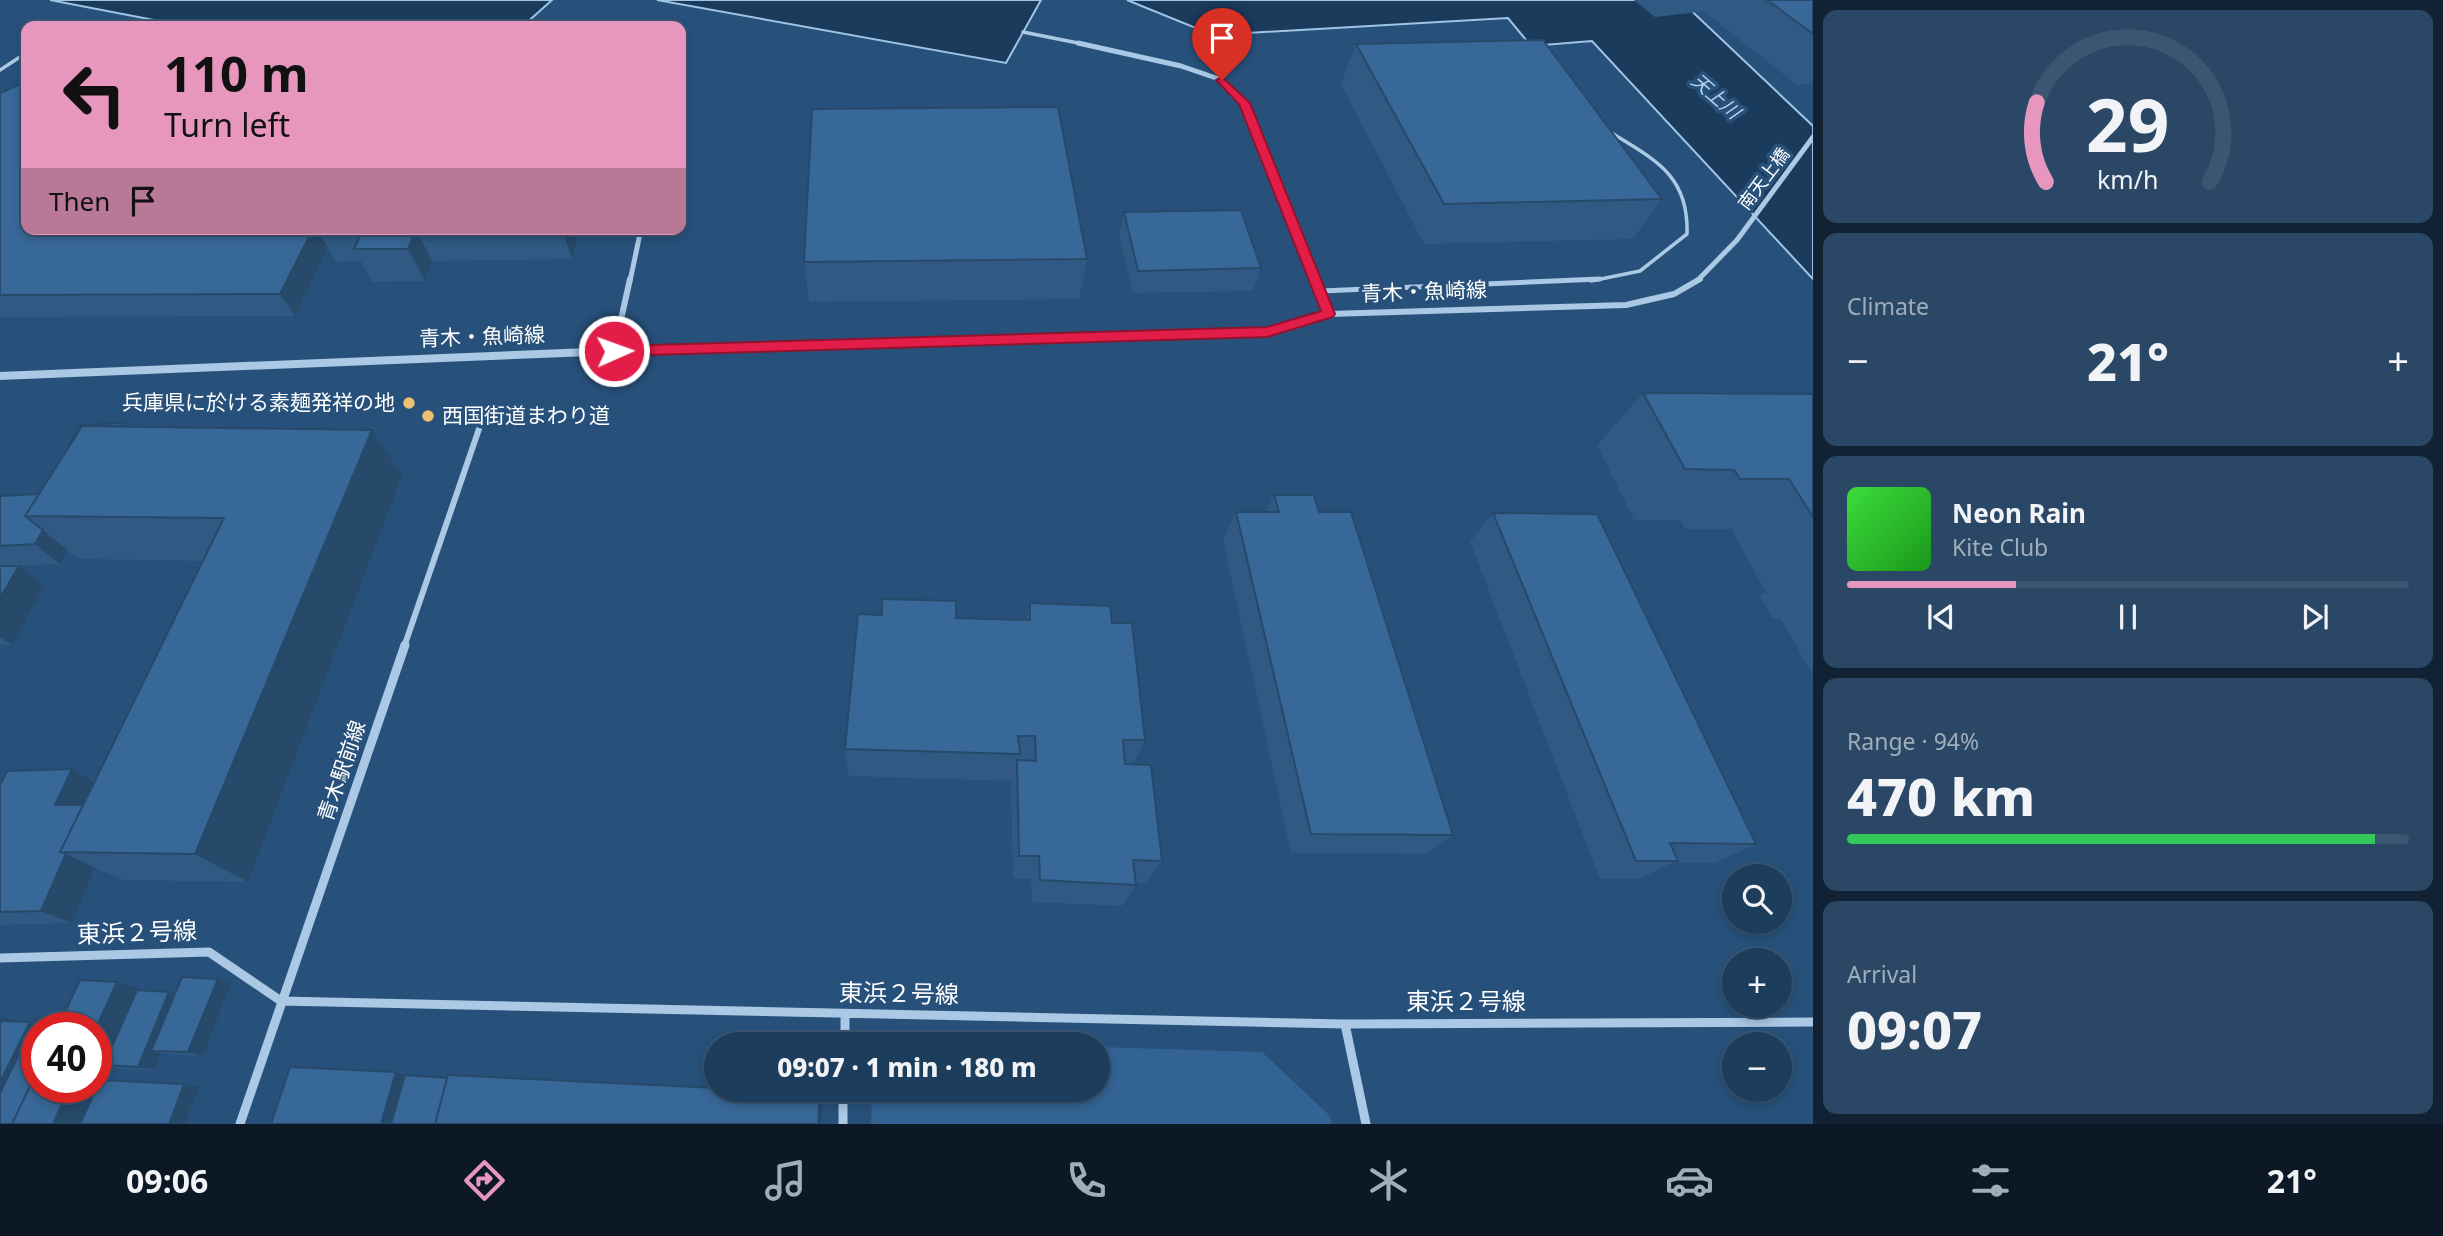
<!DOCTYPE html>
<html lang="en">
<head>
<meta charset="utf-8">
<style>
  body { margin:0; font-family:"Noto Sans","Noto Sans JP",sans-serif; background:#2a4865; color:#f1f3f6; height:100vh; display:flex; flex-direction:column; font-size:26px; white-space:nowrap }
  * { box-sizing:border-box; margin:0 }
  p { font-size:23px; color:#a0aebb }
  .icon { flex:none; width:38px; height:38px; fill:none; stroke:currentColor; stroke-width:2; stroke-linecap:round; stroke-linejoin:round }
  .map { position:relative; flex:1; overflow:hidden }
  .sheet { display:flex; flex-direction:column; gap:10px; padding:10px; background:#102233; width:630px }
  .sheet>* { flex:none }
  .hud { position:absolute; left:21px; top:21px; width:665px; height:214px; border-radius:14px; box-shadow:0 4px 10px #0003,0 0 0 2px #3b5672; background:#e797bd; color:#111; overflow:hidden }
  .controls { position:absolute; left:1722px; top:864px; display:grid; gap:14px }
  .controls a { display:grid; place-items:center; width:70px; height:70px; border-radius:50%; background:#1d3d5c; box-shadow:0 4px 10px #0003,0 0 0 2px #3b5672; font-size:35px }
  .speed { position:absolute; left:21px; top:1012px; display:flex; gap:14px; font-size:35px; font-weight:700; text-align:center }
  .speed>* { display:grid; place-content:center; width:91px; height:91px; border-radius:50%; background:#1d3d5c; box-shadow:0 4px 10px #0003,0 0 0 2px #3b5672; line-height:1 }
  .speed .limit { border:10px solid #d22; background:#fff; color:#111 }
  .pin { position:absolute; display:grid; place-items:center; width:60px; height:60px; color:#fff; margin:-72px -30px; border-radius:50% 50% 50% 0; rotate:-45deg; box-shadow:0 0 7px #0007 }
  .pin .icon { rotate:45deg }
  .me { position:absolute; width:77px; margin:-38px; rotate:88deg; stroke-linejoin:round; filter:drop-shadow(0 0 5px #0008) }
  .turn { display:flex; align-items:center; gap:24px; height:147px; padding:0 28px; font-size:32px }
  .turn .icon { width:91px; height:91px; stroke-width:2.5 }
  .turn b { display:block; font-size:49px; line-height:60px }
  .then { display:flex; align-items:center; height:66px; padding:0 28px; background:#0003; gap:14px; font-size:26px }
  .big { font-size:52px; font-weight:800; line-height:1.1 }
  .sheet .card { flex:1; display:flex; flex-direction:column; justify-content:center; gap:10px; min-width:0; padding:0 24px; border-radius:14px; background:#2a4865 }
  .sheet .dial { align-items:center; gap:0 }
  .dial svg { height:182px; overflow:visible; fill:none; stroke:#3b5672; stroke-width:7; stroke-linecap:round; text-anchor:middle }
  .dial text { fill:#f1f3f6; stroke:none }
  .song { display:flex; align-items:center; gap:21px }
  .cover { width:84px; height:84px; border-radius:10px; background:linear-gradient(135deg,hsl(120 70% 55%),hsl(120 70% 35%)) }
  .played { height:7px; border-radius:4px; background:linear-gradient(90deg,#e797bd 30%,#3b5672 30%) }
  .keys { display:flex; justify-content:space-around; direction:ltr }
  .heat { display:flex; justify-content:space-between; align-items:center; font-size:38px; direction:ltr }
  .charge { height:10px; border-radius:5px; background:linear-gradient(90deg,#34c759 94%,#3b5672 0) }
  .trip { position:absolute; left:704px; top:1032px; width:406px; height:70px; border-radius:35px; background:#1d3d5c; box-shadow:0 4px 10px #0003,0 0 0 2px #3b5672; font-weight:800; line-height:70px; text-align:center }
  .menu { display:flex; height:112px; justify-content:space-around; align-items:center; background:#0c1825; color:#a0aebb }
  .menu .icon { width:49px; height:49px }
  .menu .current { color:#e797bd }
  .menu b { font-size:32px; color:#f1f3f6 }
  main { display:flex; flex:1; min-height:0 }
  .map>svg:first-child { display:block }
  .green { fill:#326392 }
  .water { fill:#1b3b5c; stroke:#a0c4e4; stroke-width:2 }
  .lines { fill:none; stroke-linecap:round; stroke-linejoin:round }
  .service-far1 { stroke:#abc8e4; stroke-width:3.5 }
  .service { stroke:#abc8e4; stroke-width:5 }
  .minor-far2 { stroke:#abc8e4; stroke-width:5 }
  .minor-far1 { stroke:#abc8e4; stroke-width:6 }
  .minor { stroke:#abc8e4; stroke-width:9 }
  .tertiary { fill:#abc8e4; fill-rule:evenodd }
  .wall { fill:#305983 }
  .shaded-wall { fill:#27496a }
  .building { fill:#386898; stroke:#27496a; stroke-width:2 }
  .route { fill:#e11d48; stroke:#92132f; stroke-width:2 }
  .poi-dot { fill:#ecc172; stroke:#27517b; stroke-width:2.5 }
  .labels { text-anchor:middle; stroke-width:7; stroke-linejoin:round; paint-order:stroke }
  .far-street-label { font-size:18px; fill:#fff; stroke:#27517b }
  .far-water-label { font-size:19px; font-style:italic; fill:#b7d2ec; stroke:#27517b }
  .street-label { font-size:21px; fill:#fff; stroke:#27517b }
  .poi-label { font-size:21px; fill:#fff; stroke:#27517b; text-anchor:end }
  .near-street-label { font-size:24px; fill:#fff; stroke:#27517b }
</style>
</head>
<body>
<main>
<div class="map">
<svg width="1813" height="1124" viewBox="0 0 1813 1124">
  <rect width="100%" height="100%" fill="#27517b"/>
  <path class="green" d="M1097,1047L1262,1052L1330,1116L1332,1124H871L872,1090H1097Z"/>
  <path class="water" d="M50,0H552L523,26H185Z
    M657,0H1041L1006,63Z
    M1127,0H1680L1813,126V279L1592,41L1531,46L1508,18L1213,35Z"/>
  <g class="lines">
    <path class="service-far1" d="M1023,32L1078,43
      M0,70L26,53
      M1591,281L1640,271L1687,234C1689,175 1655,160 1610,132"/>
    <path class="service" d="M1321,291L1600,279"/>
    <path class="minor-far2" d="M1078,43L1181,66L1222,80L1244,103L1316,281
      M630,281L641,229
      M1697,281L1737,240L1813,137"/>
    <path class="minor-far1" d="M1315,279L1329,314L1626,305L1674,294L1700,279
      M614,351L630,279
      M404,647L479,429"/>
    <path class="minor" d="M0,958L209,952L281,1001L1345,1024L1813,1022
      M845,1014V1045
      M1345,1024L1366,1124
      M843,1090V1124
      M240,1124L405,645"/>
    <path class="tertiary" d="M1329,310L1334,314L1333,316L1267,336L614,355L0,380V372L614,347L1267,328Z"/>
  </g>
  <path class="wall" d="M1634,0H1813V83L1797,85L1706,13L1707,11L1655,17Z
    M1356,44L1662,199L1633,239L1424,244L1341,84Z
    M0,93L26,229H603L601,237H578L572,259L432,261L425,281L372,282L361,261L336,262L328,248L295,316L0,317Z
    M1124,212L1261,268L1253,291L1133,293L1119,235Z
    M1087,259L1079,299L809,302L804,262Z
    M1643,393L1813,394V676L1781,619L1772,618L1760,596L1766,592L1731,529H1685L1680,520H1634L1597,445Z
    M126,427L402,476L248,882L123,880L95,868L72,923L0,925V785L72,769L95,781L203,561L79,559L67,550L60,564L19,566L45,585L12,645H0V496L39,494Z
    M1274,495L1319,512L1453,835L1426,854L1291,853L1223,540L1236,512H1266Z
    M1493,513L1756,844L1715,863L1674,862L1640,879H1600L1470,542Z
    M1030,603L1112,623L1145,740L1133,765L1162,861L1146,883H1136V885L1122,906L1032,902L1031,879L1013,878L1011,787L1012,781L849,776L845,749L882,615L1027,620Z
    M218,979L231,983L203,1056L166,1054L161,1053L154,1070L120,1069L113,1067L108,1080L199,1087L0,1124V1017L14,1020V1022L34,1023L61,1019L144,990L175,994Z"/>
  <path class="shaded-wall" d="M313,229H337H317L328,248L295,316L280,294Z
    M416,229L432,261L425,281L408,249Z
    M562,229H575L578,237L572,259Z
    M598,229H603L601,237Z
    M372,430L402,476L248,882L195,854Z
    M43,530L67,550L60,564L35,544Z
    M19,566L45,585L12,645L0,637V598Z
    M72,769L99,784L116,819L55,805Z
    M66,854L95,868L72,923L41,911Z
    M218,979L231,983L203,1056L188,1052Z
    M117,982L147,991L104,1065L113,1067L88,1124H53L70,1087H96V1028Z
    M169,992L184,996L151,1051L161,1053L154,1070L138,1067Z
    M0,1017L14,1020L0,1049Z
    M30,1022L47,1026L0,1122V1082Z
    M396,1072L416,1079L403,1124H381Z
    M184,1084L199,1087L185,1124H169Z
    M820,1092L823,1098L821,1124H818Z"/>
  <path class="building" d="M1767,0H1813V34Z
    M1543,40L1662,199L1444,204L1356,44Z
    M18,85H26V229H313L280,294L0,295V93Z
    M1058,107L1087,259L804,262L812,109Z
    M1241,210L1261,268L1138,271L1124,212Z
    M363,229H416L408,249H354Z
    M1643,393L1813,394V517L1789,479H1740L1734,470L1685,469Z
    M123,423L121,426H82L65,453L80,425Z
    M82,426L372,430L195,854L60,852L224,518L25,516Z
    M39,494L25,516L43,530L35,544L0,546V496Z
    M1274,495H1314L1319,512H1351L1453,835L1311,834L1236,512H1279Z
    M1493,513L1597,514L1756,844L1670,843L1678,861H1636Z
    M0,566H19L0,598Z
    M882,599L956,601V618L1030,620V603L1110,606L1112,623H1132L1145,740H1123L1125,764L1151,765L1162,861L1133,860L1136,885L1040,880L1039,856H1019L1017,760L1036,761L1035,736H1018L1020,754L845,749L858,614L882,615Z
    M72,769L55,805H83L60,852L66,854L41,911L0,912V785L7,771Z
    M182,977L218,979L188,1052L151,1051Z
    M80,980L117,982L96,1028V1027H58Z
    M137,990L169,992L138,1067L104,1065Z
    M37,1018L61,1019L58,1027H37V1071L12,1124H0V1093Z
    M0,1021L30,1022L0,1082Z
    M290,1067L396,1072L381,1124H271Z
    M37,1071V1087H70L53,1124H12Z
    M405,1075L447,1078L435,1124H391Z
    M448,1075L716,1088V1090H774L820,1092L818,1124H435Z
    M100,1080L184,1084L169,1124H80Z"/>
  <path class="route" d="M1222,77L1250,103L1335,314L1333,317L1267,337L614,356L608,351L614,346L1267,327L1321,311L1239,104L1216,80Z"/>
  <g class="poi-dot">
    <circle cx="409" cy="403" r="7"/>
    <circle cx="428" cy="416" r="7"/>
  </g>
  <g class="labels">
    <g class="far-street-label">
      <text transform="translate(1764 179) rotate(-53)" y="6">南天上橋</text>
    </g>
    <g class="far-water-label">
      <text transform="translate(1716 96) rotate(41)" y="7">天上川</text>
    </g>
    <g class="street-label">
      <text transform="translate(1424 292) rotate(-2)" y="7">青木・魚崎線</text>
      <text transform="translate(482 337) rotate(-2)" y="7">青木・魚崎線</text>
      <text transform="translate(342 771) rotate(-71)" y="7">青木駅前線</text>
    </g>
    <g class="poi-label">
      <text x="395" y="410">兵庫県に於ける素麺発祥の地</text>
      <text x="442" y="423" text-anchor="start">西国街道まわり道</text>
    </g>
    <g class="near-street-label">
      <text transform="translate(137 933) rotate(-2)" y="8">東浜２号線</text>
      <text transform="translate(899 994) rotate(1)" y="8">東浜２号線</text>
      <text x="1466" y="1010">東浜２号線</text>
    </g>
  </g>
</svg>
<div class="controls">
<a><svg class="icon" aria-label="search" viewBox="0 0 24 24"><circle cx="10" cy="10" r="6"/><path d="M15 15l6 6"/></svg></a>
<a>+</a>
<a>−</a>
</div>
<div class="speed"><div class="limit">40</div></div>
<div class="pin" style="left:1222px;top:80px;background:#d93025"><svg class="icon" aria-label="arrive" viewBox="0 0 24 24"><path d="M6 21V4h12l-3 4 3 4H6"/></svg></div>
<svg class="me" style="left:614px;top:351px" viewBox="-20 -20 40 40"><circle r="17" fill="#e11d48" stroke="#fff" stroke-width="3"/><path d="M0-11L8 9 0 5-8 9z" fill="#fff"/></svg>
<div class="trip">09:07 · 1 min · 180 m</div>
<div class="hud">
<div class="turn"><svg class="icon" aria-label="left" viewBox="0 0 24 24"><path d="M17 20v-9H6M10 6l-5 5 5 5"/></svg><div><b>110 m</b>Turn left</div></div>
<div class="then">Then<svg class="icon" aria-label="arrive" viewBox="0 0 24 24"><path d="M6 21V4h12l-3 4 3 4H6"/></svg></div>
</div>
</div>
<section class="sheet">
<div class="card dial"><svg viewBox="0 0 100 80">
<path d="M14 69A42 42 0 1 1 86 69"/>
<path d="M14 69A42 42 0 0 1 10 34" stroke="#e797bd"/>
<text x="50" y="56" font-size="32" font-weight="700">29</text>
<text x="50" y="72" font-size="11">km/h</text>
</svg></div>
<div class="card"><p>Climate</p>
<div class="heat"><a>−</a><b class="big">21°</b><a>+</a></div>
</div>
<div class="card">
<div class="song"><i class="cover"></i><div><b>Neon Rain</b><p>Kite Club</p></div></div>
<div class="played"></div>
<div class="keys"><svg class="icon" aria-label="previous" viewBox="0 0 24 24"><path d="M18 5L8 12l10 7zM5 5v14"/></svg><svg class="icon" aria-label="pause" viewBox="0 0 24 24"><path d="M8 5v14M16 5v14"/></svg><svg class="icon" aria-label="next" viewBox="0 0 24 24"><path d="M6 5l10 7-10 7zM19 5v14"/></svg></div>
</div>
<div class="card"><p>Range · 94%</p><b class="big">470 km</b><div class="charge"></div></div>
<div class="card"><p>Arrival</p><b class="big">09:07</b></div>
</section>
</main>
<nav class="menu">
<b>09:06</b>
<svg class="icon current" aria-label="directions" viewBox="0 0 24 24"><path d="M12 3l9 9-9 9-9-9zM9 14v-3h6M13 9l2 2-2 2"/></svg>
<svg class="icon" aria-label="music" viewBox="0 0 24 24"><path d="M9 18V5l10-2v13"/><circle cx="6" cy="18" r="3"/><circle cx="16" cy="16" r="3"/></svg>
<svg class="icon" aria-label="phone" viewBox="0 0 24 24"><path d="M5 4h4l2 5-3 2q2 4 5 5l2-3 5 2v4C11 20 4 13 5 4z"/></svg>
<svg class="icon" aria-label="climate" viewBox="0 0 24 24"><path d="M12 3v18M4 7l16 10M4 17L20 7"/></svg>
<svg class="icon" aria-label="car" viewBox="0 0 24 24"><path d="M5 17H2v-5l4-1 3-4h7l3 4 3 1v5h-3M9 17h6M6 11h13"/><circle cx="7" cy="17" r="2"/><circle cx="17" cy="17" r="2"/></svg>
<svg class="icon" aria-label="filters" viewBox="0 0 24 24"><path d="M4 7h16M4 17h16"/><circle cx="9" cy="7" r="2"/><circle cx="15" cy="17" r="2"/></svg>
<b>21°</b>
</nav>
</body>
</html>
